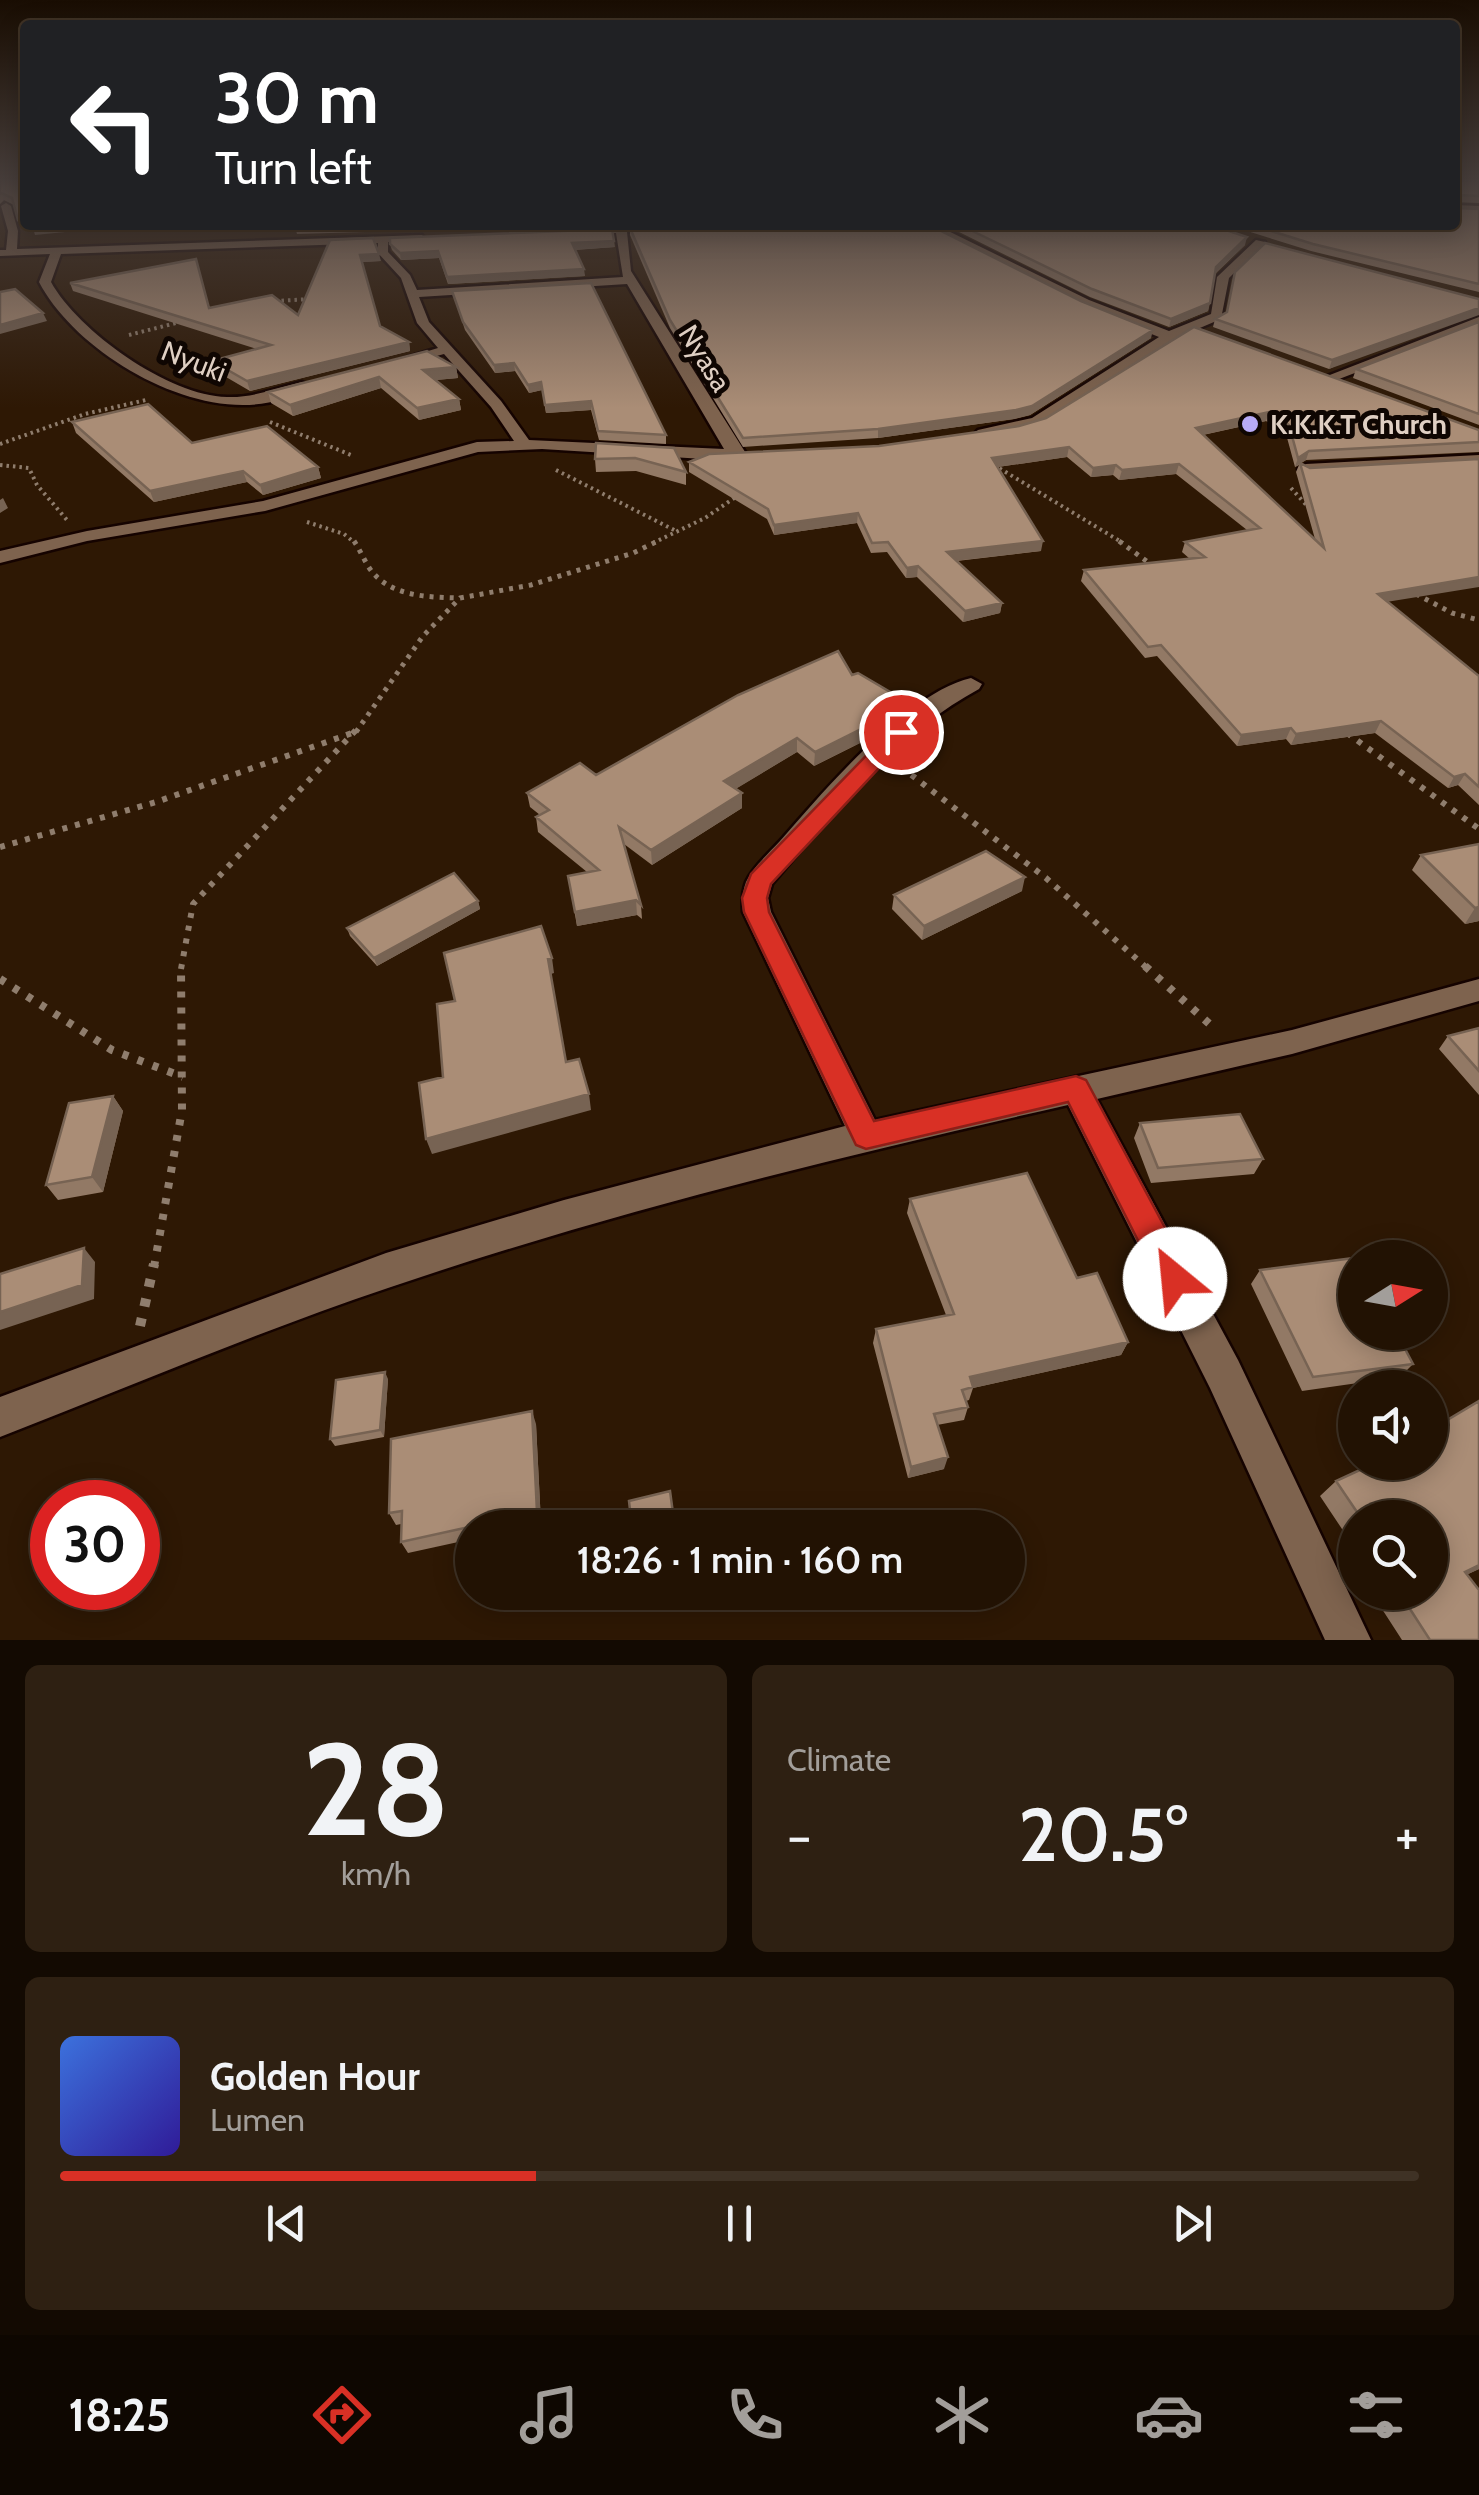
<!DOCTYPE html>
<html lang="en">
<head>
<meta charset="utf-8">
<style>
  body { margin:0; font-family:Cabin,sans-serif; background:#2e2012; color:#f1f3f6; height:100vh; display:flex; flex-direction:column; font-size:38px; white-space:nowrap }
  * { box-sizing:border-box; margin:0 }
  p { font-size:32px; color:#a29e9a }
  .icon { flex:none; width:55px; height:55px; fill:none; stroke:currentColor; stroke-width:2; stroke-linecap:round; stroke-linejoin:round }
  .map { position:relative; height:1640px; overflow:hidden }
  .details { display:flex; flex-direction:column; gap:25px; padding:25px; background:#130a02; flex:1 }
  .details>* { flex:none }
  .banner { position:absolute; left:20px; top:20px; width:1440px; height:210px; border-radius:10px; box-shadow:0 5px 25px #0003,0 0 0 2px #3f3225; background:#202124; color:#fff; overflow:hidden }
  .needle { width:65px; rotate:79deg }
  .tools { position:absolute; left:1338px; top:1240px; display:grid; gap:20px }
  .tools a { display:grid; place-items:center; width:110px; height:110px; border-radius:50%; background:#221203; box-shadow:0 5px 25px #0003,0 0 0 2px #3f3225; font-size:50px }
  .speed { position:absolute; left:30px; top:1480px; display:flex; gap:20px; font-size:50px; font-weight:700; text-align:center }
  .speed>* { display:grid; place-content:center; width:130px; height:130px; border-radius:50%; background:#221203; box-shadow:0 5px 25px #0003,0 0 0 2px #3f3225; line-height:1 }
  .speed .limit { border:15px solid #d22; background:#fff; color:#111 }
  .pin { position:absolute; display:grid; place-items:center; width:85px; height:85px; color:#fff; margin:-42px; border:5px solid #fff; border-radius:50%; box-shadow:0 2px 10px #0007 }
  .me { position:absolute; width:110px; margin:-55px; rotate:332deg; stroke-linejoin:round; filter:drop-shadow(0 0 8px #0008) }
  .turn { display:flex; align-items:center; gap:35px; height:210px; padding:0 30px; font-size:45px }
  .turn .icon { width:130px; height:130px; stroke-width:2.5 }
  .turn b { display:block; font-size:70px; line-height:85px }
  .big { font-size:75px; font-weight:600; line-height:1.1 }
  .details .card { flex:1; display:flex; flex-direction:column; justify-content:center; gap:15px; min-width:0; padding:0 35px; border-radius:15px; background:#2e2012 }
  .details .dial { align-items:center; gap:0 }
  .dial b { font-size:130px; line-height:1 }
  .song { display:flex; align-items:center; gap:30px }
  .cover { width:120px; height:120px; border-radius:15px; background:linear-gradient(135deg,hsl(220 70% 55%),hsl(250 70% 35%)) }
  .played { height:10px; border-radius:5px; background:linear-gradient(90deg,#d93025 35%,#3f3225 35%) }
  .keys { display:flex; justify-content:space-around; direction:ltr }
  .heat { display:flex; justify-content:space-between; align-items:center; font-size:55px; direction:ltr }
  .details .tiles { flex:1; display:grid; gap:25px; grid-template-columns:1fr 1fr }
  .card:last-child { grid-column:span 2 }
  .trip { position:absolute; left:455px; top:1510px; width:570px; height:100px; border-radius:50px; background:#221203; box-shadow:0 5px 25px #0003,0 0 0 2px #3f3225; font-weight:600; line-height:100px; text-align:center }
  .tab-bar { display:flex; height:160px; justify-content:space-around; align-items:center; background:#0e0701; color:#a29e9a }
  .tab-bar .icon { width:70px; height:70px }
  .tab-bar .current { color:#d93025 }
  .tab-bar b { font-size:45px; color:#f1f3f6 }
  .map>svg:first-child { display:block }
  .lines { fill:none; stroke-linecap:round; stroke-linejoin:round }
  .minor-casing { stroke:#150300; stroke-width:5 }
  .path-far4 { stroke:#8f7d6d; stroke-width:4; stroke-dasharray:2.5 4; stroke-linecap:butt }
  .path-far3 { stroke:#8f7d6d; stroke-width:5; stroke-dasharray:4 6; stroke-linecap:butt }
  .path-far2 { stroke:#8f7d6d; stroke-width:6; stroke-dasharray:5 8; stroke-linecap:butt }
  .path-far1 { stroke:#8f7d6d; stroke-width:8; stroke-dasharray:6 10; stroke-linecap:butt }
  .path { stroke:#8f7d6d; stroke-width:10; stroke-dasharray:8 12; stroke-linecap:butt }
  .minor { fill:#7e634e; fill-rule:evenodd }
  .wall { fill:#927965; fill-rule:evenodd }
  .shaded-wall { fill:#776353 }
  .building { fill:#aa8d76; stroke:#776353; stroke-width:2.5 }
  .route { fill:#d93025; stroke:#8d1f18; stroke-width:2.5 }
  .poi-dot { fill:#b8abf7; stroke:#0f0602; stroke-width:4 }
  .labels { text-anchor:middle; stroke-width:10; stroke-linejoin:round; paint-order:stroke }
  .far-street-label { font-size:28px; fill:#dfcfc3; stroke:#0f0602 }
  .far-poi-label { font-size:28px; font-weight:bold; fill:#dfcfc3; stroke:#0f0602; text-anchor:start }
</style>
</head>
<body>
<div class="map">
<svg width="1479" height="1640" viewBox="0 0 1479 1640">
  <rect width="100%" height="100%" fill="#2e1804"/>
  <g class="lines">
    <defs>
      <path id="minor" d="M1455,179H1479V183L1455,184Z
        M6,203L11,206L18,231L17,249L422,235L426,240L388,242V252L410,275L417,290L623,277L616,233L581,234L577,229L726,225L627,232L631,271L747,455L736,461L542,449L478,452L265,511L87,541L0,563V551L87,531L263,501L477,442L514,441L491,407L444,354L399,366L392,362L438,348L417,323L401,278L378,253V243L61,254L51,282C78,331 169,396 227,397C253,398 277,388 302,382L309,386C226,443 80,361 39,282L50,254L0,256V250H6L8,231L1,206ZM627,284L724,449L529,440L501,401L429,322L419,297Z
        M1455,205L1479,206V212L1455,211Z
        M923,225H936L1089,300L1169,331L1211,314L1217,277L1256,240L1265,242L1229,278L1221,319L1174,339L1042,424L983,438L975,433L978,430L1032,418L1159,337L1081,306Z
        M1479,317V325L1334,381L1322,378Z
        M1479,455V465L1306,474L1298,469L1306,464Z
        M971,678L982,684L979,689C893,736 834,811 772,884L768,898L771,912L875,1120L1292,1030L1479,979V1001L1292,1054L1097,1099L1238,1360L1371,1640H1325L1210,1388L1068,1105C839,1157 611,1212 388,1288C257,1332 129,1387 0,1437V1397L386,1253L564,1200L845,1126L743,912C742,901 742,893 746,882C753,867 769,853 780,841C824,791 905,694 971,678Z"/>
    </defs>
    <use href="#minor" class="minor-casing"/>
    <path class="path-far4" d="M275,301L312,299
      M129,335L180,322
      M270,422L351,455
      M0,444L85,414L146,400
      M0,465L29,468L37,485L67,520
      M994,465L1123,543
      M556,470L678,532
      M1291,488L1309,508
      M307,522L344,534L355,543
      M653,543L705,518L740,494"/>
    <path class="path-far3" d="M354,541C360,550 364,560 370,569C390,597 428,597 459,598
      M1119,541L1156,568
      M1416,594L1452,613L1479,620
      M356,732L423,636L460,598L531,585L633,553L658,541"/>
    <path class="path-far2" d="M1347,733L1479,829
      M901,767L1046,878L1148,969
      M0,847L156,802L355,732
      M181,969L193,904L357,729"/>
    <path class="path-far1" d="M1145,966L1214,1028
      M0,979L112,1050L183,1077
      M154,1267L182,1110L181,966"/>
    <path class="path" d="M140,1326L154,1264"/>
    <use href="#minor" class="minor"/>
  </g>
  <path class="wall" d="M0,179H25L21,227L14,205L4,200L0,204Z
    M1479,180V203L1455,202L1458,181Z
    M1457,208L1479,209V292L1311,251L1228,225H1455Z
    M281,225H601L297,234L295,227L282,228Z
    M945,225H1211L1245,245L1215,274L1208,311L1169,327L1090,297Z
    M630,228L1151,338L1030,415L1014,419L878,438L743,447L670,328L630,235Z
    M330,240L381,261L362,262L380,326L409,342L410,351L250,391L214,370L212,361L257,349L73,291L70,283L209,308L298,315Z
    M390,244L615,247L575,250L585,276L448,284L439,258L401,260L392,250Z
    M452,291L666,435V444L599,440L591,410L546,413L542,390L529,393L515,371L495,373L465,330Z
    M1479,299L1329,369L1213,327L1215,319Z
    M1479,322V425L1353,378L1356,369Z
    M1194,327L1479,430V452L1306,460L1301,463L1388,602L1479,676V805L1458,785L1448,788L1375,733L1291,745L1286,739L1237,746L1157,656L1145,658L1081,581L1084,570L1190,559L1182,552L1185,542L1247,530L1176,474L1119,480L1113,475L1091,477L1067,457L998,467L1041,551L957,561L1002,603L1000,613L963,622L917,577L906,578L887,552L871,553L857,523L774,535L767,519L689,472V462L879,446L1019,426L1046,418ZM1266,421L1286,434L1295,467L1299,465L1296,472L1315,539L1203,435Z
    M456,367L458,378L436,380L459,399L461,410L419,420L381,388L293,416L271,403L268,392Z
    M72,422L192,443L318,467L321,478L263,495L247,482L154,502L76,433Z
    M596,443L686,472V485L636,471L596,472L595,459Z
    M852,675L902,699L901,713L872,737L814,766L797,752L735,789L742,793V808L652,865L624,844L641,905L642,919L637,915L577,926L568,876L587,872L538,832L536,817L540,815L530,807L527,793L596,775Z
    M1479,844V921L1465,924L1412,870L1421,855Z
    M1022,891L922,940L892,909L894,895Z
    M478,901L480,909L377,966L350,936L347,928Z
    M1479,1028V1095L1439,1049L1448,1036Z
    M113,1096L123,1111L103,1192L58,1200L46,1185Z
    M1140,1123L1263,1159L1254,1174L1151,1183L1134,1138Z
    M910,1199L1077,1278L1128,1342L1121,1355L973,1388L969,1400L966,1401L968,1407L964,1420L937,1425L944,1469L908,1478L873,1343L876,1329L946,1315L907,1213Z
    M1260,1270L1413,1364L1400,1377L1302,1391L1251,1284Z
    M388,1379L384,1437L335,1446L330,1439Z
    M1444,1422L1479,1569L1468,1574L1479,1640H1402L1371,1592H1430V1518H1355V1567L1338,1542L1346,1535L1320,1496L1336,1481L1430,1462V1434Z
    M536,1424L541,1523L523,1528H472V1539L408,1553L401,1542V1524L396,1525L389,1513Z"/>
  <path class="shaded-wall" d="M25,219V225H32L21,227L18,220Z
    M60,225H136L35,235L33,228Z
    M281,225H296V227L282,228Z
    M1247,237L1245,245L1214,274L1216,267Z
    M614,241L615,247L572,250V243Z
    M438,251L439,258L401,260L400,253Z
    M379,254L381,261L362,262L360,255Z
    M584,269L585,276L448,284L447,277Z
    M1210,303L1208,311L1169,327L1171,319Z
    M1479,308V315L1329,369L1332,360Z
    M43,313L47,321L0,334V325Z
    M1153,330L1151,338L1030,415L1014,419L878,438V429Z
    M409,342L410,351L250,391L247,381Z
    M514,363L515,371L495,373L494,365Z
    M456,367L458,378L425,381L423,370Z
    M379,377L381,388L293,416L290,405Z
    M541,382L542,390L529,393L528,385Z
    M459,399L461,410L419,420L417,408Z
    M591,401V410L546,413L545,405Z
    M1269,412L1266,421L1193,437L1196,428Z
    M1069,447L1067,457L991,468L992,458Z
    M1309,451L1306,460L1295,467L1298,458Z
    M1179,464L1176,474L1119,480L1122,470Z
    M1116,465L1113,475L1091,477L1093,468Z
    M318,467L321,478L263,495L260,485Z
    M243,471L247,482L154,502L150,491Z
    M3,498L8,508L0,513V500Z
    M858,513L857,523L774,535V525Z
    M1043,541L1041,551L945,562L947,552Z
    M918,566L917,577L906,578L907,568Z
    M1479,577V587L1374,604L1378,594Z
    M1002,603L1000,613L963,622L965,611Z
    M902,699L901,713L872,737L814,766L815,752Z
    M1381,721L1375,733L1291,745L1296,734Z
    M1291,728L1286,739L1237,746L1241,735Z
    M797,738V752L724,796V781Z
    M1465,774L1458,785L1448,788L1454,777Z
    M742,793V808L652,865L651,850Z
    M1025,877L1022,891L922,940L924,926Z
    M636,900L637,915L577,926L575,912Z
    M478,901L480,909L377,966L374,958Z
    M1479,907V921L1465,924L1475,908Z
    M552,958L554,973L551,974L548,959Z
    M589,1094L591,1110L432,1154L426,1139Z
    M113,1096L123,1111L103,1192L92,1177Z
    M84,1248L95,1262L94,1299L0,1330V1312Z
    M1128,1342L1121,1355L973,1388L970,1377Z
    M385,1372L388,1379L384,1437L380,1430Z
    M532,1411L536,1424L541,1523L537,1512Z
    M948,1457L944,1469L908,1478L911,1467Z
    M1479,1565V1569L1445,1585L1465,1572Z"/>
  <path class="building" d="M0,179H25V219L18,220L12,198L1,193L0,195Z
    M1455,179L1458,181L1479,180V196L1458,195L1455,201Z
    M1455,205L1457,208L1479,209V284L1313,244L1252,225H1455Z
    M33,225H60L33,228Z
    M295,225H366L295,227Z
    M680,225H929L1081,301L1153,330L1032,406L1016,410L878,429L743,438L670,320L630,228Z
    M960,225H1211L1247,237L1216,267L1210,303L1171,319L1092,289Z
    M612,229L614,241L572,243L584,269L447,277L438,251L400,253L390,244V238Z
    M373,238L379,254L360,255L380,326L409,342L247,381L212,361L271,345L70,283L196,259L209,308L272,295L298,315L330,240Z
    M1265,243L1479,299V308L1332,360L1215,319L1227,312L1235,272Z
    M591,283L666,435L598,431L591,401L545,405L541,382L528,385L514,363L494,365L463,322L452,291Z
    M15,289L43,313L0,325V292Z
    M1479,322V414L1356,369Z
    M1194,327L1479,430V442L1309,451L1298,458L1289,425L1269,412L1196,428L1324,548L1300,463L1310,468L1479,459V577L1378,594L1479,676V787L1465,774L1454,777L1381,721L1296,734L1291,728L1241,735L1161,645L1148,647L1084,570L1205,557L1185,542L1260,528L1179,464L1122,470L1116,465L1093,468L1069,447L992,458L1043,541L947,552L1002,603L965,611L918,566L907,568L888,542L872,543L858,513L774,525L768,509L689,462L709,454L879,446L1019,426L1046,418Z
    M427,351L456,367L423,370L459,399L417,408L379,377L290,405L268,392Z
    M148,404L192,443L267,426L318,467L260,485L243,471L150,491L72,422Z
    M596,443L674,448L686,472L635,458L595,459Z
    M838,651L852,675L858,673L902,699L873,723L815,752L797,738L724,781L742,793L651,850L619,827L641,905L636,900L575,912L568,876L599,870L536,817L549,810L527,793L580,763L596,775L738,695Z
    M1479,844V907L1475,908L1421,855Z
    M986,851L1025,877L924,926L894,895Z
    M454,873L478,901L374,958L347,928Z
    M541,926L552,958L548,959L566,1062L579,1059L589,1094L426,1139L419,1083L443,1077L437,1004L455,1001L444,953Z
    M1479,1028V1071L1448,1036Z
    M113,1096L92,1177L46,1185L69,1103Z
    M1240,1114L1263,1159L1158,1168L1140,1123Z
    M1027,1173L1077,1278L1097,1273L1128,1342L970,1377L973,1387L962,1390L968,1407L934,1414L948,1457L911,1467L876,1329L954,1314L910,1199Z
    M84,1248L82,1285L0,1312V1274Z
    M1354,1258L1355,1332H1396L1413,1364L1313,1377L1260,1270Z
    M385,1372L380,1430L330,1439L336,1380Z
    M1479,1401V1565L1465,1572L1479,1590V1640H1430L1399,1592H1430V1518H1361L1336,1481L1377,1462H1430V1439L1444,1433V1422Z
    M532,1411L537,1512L401,1542L402,1511L389,1513L391,1439Z
    M670,1491L675,1528H632L629,1501Z"/>
  <linearGradient id="sky" x2="0" y2="1"><stop stop-color="#190d02"/><stop offset="0.44" stop-color="#463d3a"/><stop offset="1" stop-color="#463d3a" stop-opacity="0"/></linearGradient>
  <rect width="1479" height="408" fill="url(#sky)"/>
  <path class="route" d="M901,726L908,728L911,732L908,737L771,884L767,898L769,912L874,1121L1076,1076L1086,1080L1186,1267L1191,1279L1186,1290L1175,1295L1163,1290L1068,1102L866,1149L856,1145L744,912L742,898L751,874L893,728Z"/>
  <circle class="poi-dot" cx="1250" cy="424" r="10"/>
  <g class="labels">
    <g class="far-street-label">
      <text transform="translate(705 358) rotate(58)" y="10">Nyasa</text>
      <text transform="translate(194 361) rotate(21)" y="10">Nyuki</text>
    </g>
    <g class="far-poi-label">
      <text x="1270" y="434">K.K.K.T Church</text>
    </g>
  </g>
</svg>
<div class="tools">
<a><svg class="needle" viewBox="-14 -14 28 28"><path d="M0-13l5 13h-10z" fill="#e53935"/><path d="M0 13l5-13h-10z" fill="#a29e9a"/></svg></a>
<a><svg class="icon" aria-label="sound" viewBox="0 0 24 24"><path d="M4 9h4l5-4v14l-5-4H4zM17 9q2 3 0 6"/></svg></a>
<a><svg class="icon" aria-label="search" viewBox="0 0 24 24"><circle cx="10" cy="10" r="6"/><path d="M15 15l6 6"/></svg></a>
</div>
<div class="speed"><div class="limit">30</div></div>
<div class="pin" style="left:901px;top:732px;background:#d93025"><svg class="icon" aria-label="arrive" viewBox="0 0 24 24"><path d="M6 21V4h12l-3 4 3 4H6"/></svg></div>
<svg class="me" style="left:1175px;top:1279px" viewBox="-20 -20 40 40"><circle r="19" fill="#fff"/><path d="M0-13L10 11 0 6-10 11z" fill="#d93025"/></svg>
<div class="trip">18:26 · 1 min · 160 m</div>
<div class="banner">
<div class="turn"><svg class="icon" aria-label="left" viewBox="0 0 24 24"><path d="M17 20v-9H6M10 6l-5 5 5 5"/></svg><div><b>30 m</b>Turn left</div></div>
</div>
</div>
<section class="details">
<div class="tiles">
<div class="card dial"><b>28</b><p>km/h</p></div>
<div class="card"><p>Climate</p>
<div class="heat"><a>−</a><b class="big">20.5°</b><a>+</a></div>
</div>
<div class="card">
<div class="song"><i class="cover"></i><div><b>Golden Hour</b><p>Lumen</p></div></div>
<div class="played"></div>
<div class="keys"><svg class="icon" aria-label="previous" viewBox="0 0 24 24"><path d="M18 5L8 12l10 7zM5 5v14"/></svg><svg class="icon" aria-label="pause" viewBox="0 0 24 24"><path d="M8 5v14M16 5v14"/></svg><svg class="icon" aria-label="next" viewBox="0 0 24 24"><path d="M6 5l10 7-10 7zM19 5v14"/></svg></div>
</div>
</div>
</section>
<nav class="tab-bar">
<b>18:25</b>
<svg class="icon current" aria-label="directions" viewBox="0 0 24 24"><path d="M12 3l9 9-9 9-9-9zM9 14v-3h6M13 9l2 2-2 2"/></svg>
<svg class="icon" aria-label="music" viewBox="0 0 24 24"><path d="M9 18V5l10-2v13"/><circle cx="6" cy="18" r="3"/><circle cx="16" cy="16" r="3"/></svg>
<svg class="icon" aria-label="phone" viewBox="0 0 24 24"><path d="M5 4h4l2 5-3 2q2 4 5 5l2-3 5 2v4C11 20 4 13 5 4z"/></svg>
<svg class="icon" aria-label="climate" viewBox="0 0 24 24"><path d="M12 3v18M4 7l16 10M4 17L20 7"/></svg>
<svg class="icon" aria-label="car" viewBox="0 0 24 24"><path d="M5 17H2v-5l4-1 3-4h7l3 4 3 1v5h-3M9 17h6M6 11h13"/><circle cx="7" cy="17" r="2"/><circle cx="17" cy="17" r="2"/></svg>
<svg class="icon" aria-label="filters" viewBox="0 0 24 24"><path d="M4 7h16M4 17h16"/><circle cx="9" cy="7" r="2"/><circle cx="15" cy="17" r="2"/></svg>
</nav>
</body>
</html>
